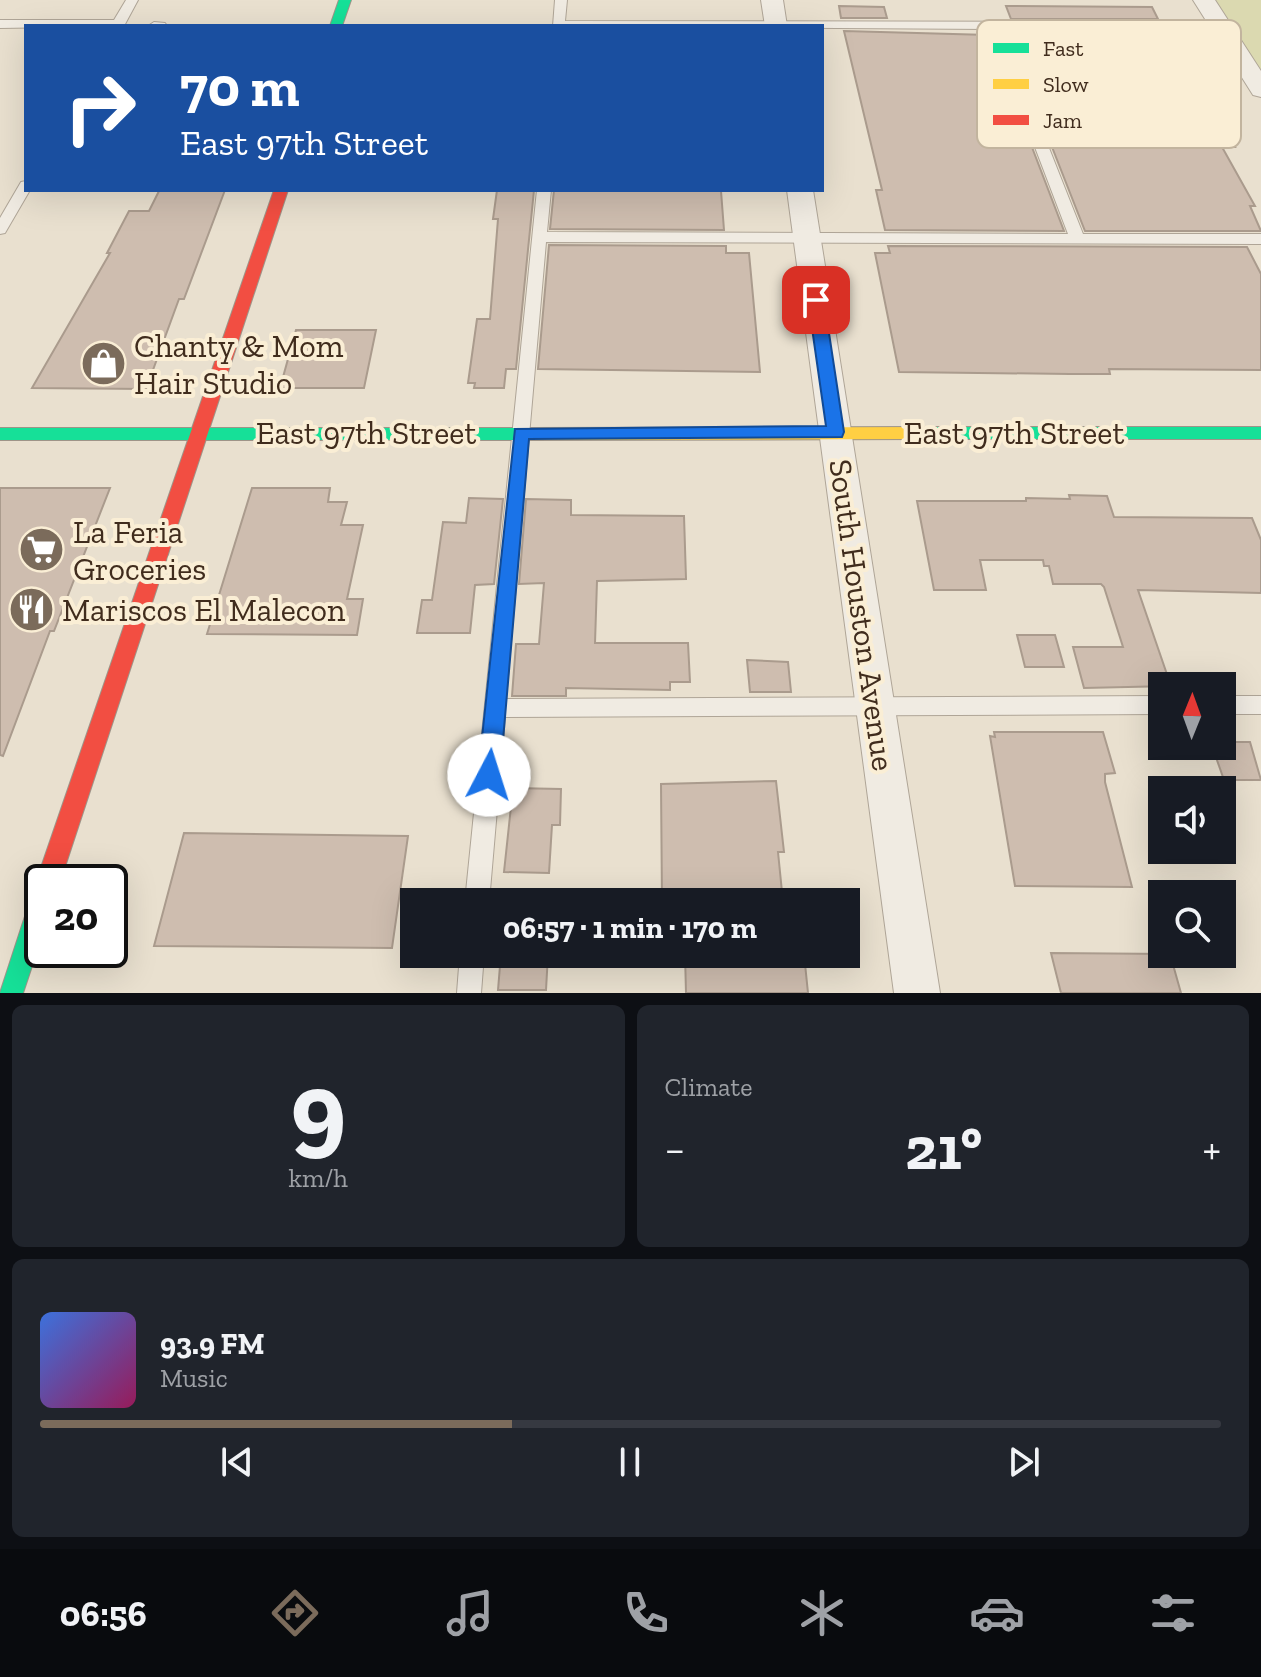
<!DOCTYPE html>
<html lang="en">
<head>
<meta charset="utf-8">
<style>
  body { margin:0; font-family:"Zilla Slab",serif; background:#20242c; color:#f1f3f6; height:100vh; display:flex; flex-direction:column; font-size:30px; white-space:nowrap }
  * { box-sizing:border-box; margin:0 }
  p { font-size:26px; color:#9ea1a6 }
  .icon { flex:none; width:44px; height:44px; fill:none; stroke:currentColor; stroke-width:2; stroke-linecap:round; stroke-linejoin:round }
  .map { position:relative; height:993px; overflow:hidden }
  .drawer { display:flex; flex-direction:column; gap:12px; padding:12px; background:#0d0f14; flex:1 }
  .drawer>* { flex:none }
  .top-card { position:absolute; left:24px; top:24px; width:800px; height:168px; border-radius:0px; box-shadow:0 8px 32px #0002; background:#1a4fa0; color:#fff; overflow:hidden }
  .needle { width:52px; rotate:1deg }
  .controls { position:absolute; left:1148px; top:672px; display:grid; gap:16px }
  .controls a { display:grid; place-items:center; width:88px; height:88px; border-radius:0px; background:#171b24; box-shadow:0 8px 32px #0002; font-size:40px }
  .speed { position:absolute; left:24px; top:864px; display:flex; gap:16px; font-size:40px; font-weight:700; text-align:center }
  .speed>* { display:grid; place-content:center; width:104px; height:104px; border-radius:50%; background:#171b24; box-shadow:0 8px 32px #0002; line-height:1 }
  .speed .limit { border:4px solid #111; border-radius:12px; background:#fff; color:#111 }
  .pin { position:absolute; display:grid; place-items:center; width:68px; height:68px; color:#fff; margin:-34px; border-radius:16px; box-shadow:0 4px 12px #0006 }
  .me { position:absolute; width:88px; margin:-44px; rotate:5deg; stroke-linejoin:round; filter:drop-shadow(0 0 6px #0008) }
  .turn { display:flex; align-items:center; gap:28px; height:168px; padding:0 24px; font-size:36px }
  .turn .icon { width:104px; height:104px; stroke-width:2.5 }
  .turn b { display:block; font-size:56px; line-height:68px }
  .big { font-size:60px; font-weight:700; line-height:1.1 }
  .drawer .tile { flex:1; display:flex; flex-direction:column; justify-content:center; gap:12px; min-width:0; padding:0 28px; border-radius:12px; background:#20242c }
  .drawer .dial { align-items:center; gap:0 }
  .dial b { font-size:104px; line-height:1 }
  .song { display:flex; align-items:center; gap:24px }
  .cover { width:96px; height:96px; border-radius:12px; background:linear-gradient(135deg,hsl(220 70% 55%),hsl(330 70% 35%)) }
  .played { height:8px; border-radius:4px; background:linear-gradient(90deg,#7b6b5b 40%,#363941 40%) }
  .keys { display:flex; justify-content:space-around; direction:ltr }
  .heat { display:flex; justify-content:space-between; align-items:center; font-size:44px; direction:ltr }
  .drawer .tiles { flex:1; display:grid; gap:12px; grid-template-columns:1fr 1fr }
  .tile:last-child { grid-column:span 2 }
  .trip { position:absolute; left:400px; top:888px; width:460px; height:80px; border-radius:0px; background:#171b24; box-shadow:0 8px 32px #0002; font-weight:700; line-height:80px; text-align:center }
  .menu { display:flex; height:128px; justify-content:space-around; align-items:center; background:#090b0e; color:#9ea1a6 }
  .menu .icon { width:56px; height:56px }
  .menu .active { color:#7b6b5b }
  .menu b { font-size:36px; color:#f1f3f6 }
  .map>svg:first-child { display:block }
  .green { fill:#dbd9b0 }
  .building { fill:#cebdaf; stroke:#aa9b8d; stroke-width:2 }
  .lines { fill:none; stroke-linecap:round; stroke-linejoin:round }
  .lane-casing { stroke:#afa597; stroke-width:2 }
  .street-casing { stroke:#afa597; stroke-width:2 }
  .fast-casing { stroke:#9e9488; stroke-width:2 }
  .slow-casing { stroke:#9e9488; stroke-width:2 }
  .jam-casing { stroke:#9e9488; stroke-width:2 }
  .lane { fill:#f0ebe2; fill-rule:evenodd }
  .street { fill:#f0ebe2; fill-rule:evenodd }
  .fast { fill:#16e098; fill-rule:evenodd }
  .slow { fill:#ffcf43; fill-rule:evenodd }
  .jam { fill:#f24e42; fill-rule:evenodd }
  .route { fill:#1a73e8; stroke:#114b97; stroke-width:2 }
  .labels { text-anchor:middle; stroke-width:8; stroke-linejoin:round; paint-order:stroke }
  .poi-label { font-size:32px; fill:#402c1d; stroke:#faeed5; text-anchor:start }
  .street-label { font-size:32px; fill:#402c1d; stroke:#faeed5 }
  .key { fill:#faeed5; stroke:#c2b49e; stroke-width:2 }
  .key-label { font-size:22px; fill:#402c1d }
</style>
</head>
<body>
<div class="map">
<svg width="1261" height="993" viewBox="0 0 1261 993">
  <rect width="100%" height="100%" fill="#e9e0cf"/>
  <path class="green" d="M1215,0H1261V71Z"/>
  <path class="building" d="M839,6L884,7L887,18H841Z
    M1006,6L1152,7L1158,19H1011Z
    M844,31L989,35L1064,231L885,230L876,190H882Z
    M1017,32H1165L1184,69H1190L1210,101L1235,147H1222L1255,206H1250L1261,231H1085L1008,35H1019Z
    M225,190L184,299H179L146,389L32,388L110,253H107L129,211H149L159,191Z
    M497,190H534L516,369H506L504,388H474L475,383H468L477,319H490L498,219H493Z
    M554,190L721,191L724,230L550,229Z
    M549,245L726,246V253H749L760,372L538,369Z
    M888,246L1247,247L1261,274V370L1109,369L1110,374H1070L899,372L875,253H890Z
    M296,330H376L364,388H280Z
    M0,488H110L54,631H50L3,756L0,755Z
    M252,488H330L328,502H347L341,525H363L347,599H363L357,635L207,634Z
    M1069,495L1107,496L1114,517L1252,518L1261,540V593L1138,590L1171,686L1084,688L1073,647H1123L1104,587L1101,584H1053L1049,566H1044L1043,560H980L986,590H934L917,501H1026V498L1070,499Z
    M469,498L503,499L494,584L475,585L470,633H417L422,600H432L443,522L466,523Z
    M526,499L571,500V515L684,516L686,579L597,581L595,643H688L690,682H670V690L566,688V696H512L516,644H539L544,583L519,584Z
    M1017,635H1055L1064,667H1025Z
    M747,660L788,662L791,692H750Z
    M994,732H1103L1115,773L1105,774V782L1132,887L1015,886L990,736L995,737Z
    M1222,742H1250L1261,780H1224L1212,746H1222Z
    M776,781L784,852H778L783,902H662L661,784Z
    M513,788L561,789L560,825H552L549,873L504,872Z
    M184,833L408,836L392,948L154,946Z
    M1051,953L1170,954L1181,993H1061Z
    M501,954H548L546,990H498Z
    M685,954H804L808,993H686Z"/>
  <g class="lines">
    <defs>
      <path id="lane" d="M126,0H138L124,26L0,28V20H114Z
        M555,0H567L565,21L1224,22L1226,25L1220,29H1002L1083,234H1261V244L546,242L506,699L1162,696V714L505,717L489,902H465L537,190H551L547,232L1068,234L990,29L553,26Z
        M154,22L165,23L167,26H148Z
        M26,181V190H30L5,233L0,234V218L21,182Z
        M1222,696H1261V714H1222Z
        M460,954H484L481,993H457Z"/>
      <path id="street" d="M761,0H783L787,26H765Z
        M1193,0H1215L1261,71V97L1253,95Z
        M787,190H813L940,993H894Z"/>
      <path id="fast" d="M339,0H351L342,26H330Z
        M926,427H1261V439H926L917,433Z
        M0,428H527L536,434L527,440H0Z
        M42,889V936L23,993H0L30,901L34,893Z"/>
      <path id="slow" d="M926,427L935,433L926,439L527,440L518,434L527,428Z"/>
      <path id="jam" d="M274,190H288L60,882H42V891L36,882Z"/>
    </defs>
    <use href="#lane" class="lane-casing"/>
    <use href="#street" class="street-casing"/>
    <use href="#fast" class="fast-casing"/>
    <use href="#slow" class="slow-casing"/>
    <use href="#jam" class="jam-casing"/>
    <use href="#lane" class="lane"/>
    <use href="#street" class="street"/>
    <use href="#fast" class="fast"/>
    <use href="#slow" class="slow"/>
    <use href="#jam" class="jam"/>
  </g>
  <path class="route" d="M816,295L824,300L844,432L842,437L529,439L500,775L497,782L489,785L481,782L478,775L515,429L826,426L808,300Z"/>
  <defs>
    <symbol id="shop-disc" viewBox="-11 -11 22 22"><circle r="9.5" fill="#7b6b5b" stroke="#faeed5"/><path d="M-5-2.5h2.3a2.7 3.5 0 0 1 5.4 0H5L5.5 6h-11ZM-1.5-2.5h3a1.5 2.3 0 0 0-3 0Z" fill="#fff"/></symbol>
    <symbol id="supermarket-disc" viewBox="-11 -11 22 22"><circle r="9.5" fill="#7b6b5b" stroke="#faeed5"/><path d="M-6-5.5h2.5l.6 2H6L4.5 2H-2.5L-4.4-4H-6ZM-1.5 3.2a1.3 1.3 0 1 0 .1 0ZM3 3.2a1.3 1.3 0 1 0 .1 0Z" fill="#fff"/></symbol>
    <symbol id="restaurant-disc" viewBox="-11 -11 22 22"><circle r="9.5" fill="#7b6b5b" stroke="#faeed5"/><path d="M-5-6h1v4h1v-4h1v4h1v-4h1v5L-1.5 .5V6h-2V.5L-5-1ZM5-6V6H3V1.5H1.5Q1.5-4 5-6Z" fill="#fff"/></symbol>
  </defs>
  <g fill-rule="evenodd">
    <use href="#shop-disc" x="78" y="338" width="51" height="51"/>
    <use href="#supermarket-disc" x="16" y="524" width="51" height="51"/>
    <use href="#restaurant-disc" x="6" y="584" width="51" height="51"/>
  </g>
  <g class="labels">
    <g class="poi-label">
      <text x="134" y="357">Chanty &amp; Mom<tspan x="134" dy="37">Hair Studio</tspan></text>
      <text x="73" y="543">La Feria<tspan x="73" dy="37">Groceries</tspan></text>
      <text x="62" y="621">Mariscos El Malecon</text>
    </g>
    <g class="street-label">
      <text x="366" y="444">East 97th Street</text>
      <text x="1014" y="444">East 97th Street</text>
      <text transform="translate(862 615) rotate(82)" y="11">South Houston Avenue</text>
    </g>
  </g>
  <rect x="977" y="20" width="264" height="128" rx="12" class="key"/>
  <rect x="993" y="43" width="36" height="10" fill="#16e098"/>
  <rect x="993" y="79" width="36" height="10" fill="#ffcf43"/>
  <rect x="993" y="115" width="36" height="10" fill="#f24e42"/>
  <g class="key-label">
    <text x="1043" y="56">Fast</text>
    <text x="1043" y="92">Slow</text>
    <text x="1043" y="128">Jam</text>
  </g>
</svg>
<div class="controls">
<a><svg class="needle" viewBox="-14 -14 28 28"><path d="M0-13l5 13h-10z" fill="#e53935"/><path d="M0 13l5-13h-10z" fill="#9ea1a6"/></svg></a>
<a><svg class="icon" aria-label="sound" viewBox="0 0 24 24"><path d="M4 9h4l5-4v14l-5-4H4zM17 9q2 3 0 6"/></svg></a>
<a><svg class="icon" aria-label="search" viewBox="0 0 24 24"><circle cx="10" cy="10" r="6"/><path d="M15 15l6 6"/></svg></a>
</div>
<div class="speed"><div class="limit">20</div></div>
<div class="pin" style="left:816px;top:300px;background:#d93025"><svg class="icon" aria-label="arrive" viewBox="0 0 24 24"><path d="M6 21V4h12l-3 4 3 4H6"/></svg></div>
<svg class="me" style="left:489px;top:775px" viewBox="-20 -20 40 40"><circle r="19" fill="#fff"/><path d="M0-13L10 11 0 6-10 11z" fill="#1a73e8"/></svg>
<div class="trip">06:57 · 1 min · 170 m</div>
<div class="top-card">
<div class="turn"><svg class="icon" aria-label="right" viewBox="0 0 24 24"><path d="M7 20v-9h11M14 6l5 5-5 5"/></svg><div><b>70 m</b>East 97th Street</div></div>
</div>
</div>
<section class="drawer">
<div class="tiles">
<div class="tile dial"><b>9</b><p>km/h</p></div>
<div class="tile"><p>Climate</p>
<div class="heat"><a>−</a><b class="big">21°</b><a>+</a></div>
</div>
<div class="tile">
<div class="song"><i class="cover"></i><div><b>93.9 FM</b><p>Music</p></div></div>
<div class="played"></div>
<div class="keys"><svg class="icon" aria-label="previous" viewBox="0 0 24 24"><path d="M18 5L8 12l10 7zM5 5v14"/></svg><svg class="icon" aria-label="pause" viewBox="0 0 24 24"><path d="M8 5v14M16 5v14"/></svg><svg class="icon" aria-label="next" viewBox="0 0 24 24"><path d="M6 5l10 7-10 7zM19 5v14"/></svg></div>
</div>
</div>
</section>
<nav class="menu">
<b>06:56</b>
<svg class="icon active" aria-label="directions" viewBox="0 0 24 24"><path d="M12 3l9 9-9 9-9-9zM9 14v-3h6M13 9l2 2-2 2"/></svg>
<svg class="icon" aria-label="music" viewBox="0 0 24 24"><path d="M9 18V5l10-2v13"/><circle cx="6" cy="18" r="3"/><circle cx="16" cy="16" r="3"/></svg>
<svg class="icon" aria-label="phone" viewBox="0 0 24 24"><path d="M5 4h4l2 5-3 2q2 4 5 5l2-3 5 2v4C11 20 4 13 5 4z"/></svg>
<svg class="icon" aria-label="climate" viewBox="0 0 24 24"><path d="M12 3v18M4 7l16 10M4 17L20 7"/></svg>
<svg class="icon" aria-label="car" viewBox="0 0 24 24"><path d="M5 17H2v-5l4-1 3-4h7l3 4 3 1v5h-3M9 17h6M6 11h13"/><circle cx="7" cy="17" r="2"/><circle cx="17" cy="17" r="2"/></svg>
<svg class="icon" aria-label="filters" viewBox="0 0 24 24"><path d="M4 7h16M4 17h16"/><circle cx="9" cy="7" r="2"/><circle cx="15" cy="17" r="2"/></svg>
</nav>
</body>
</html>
